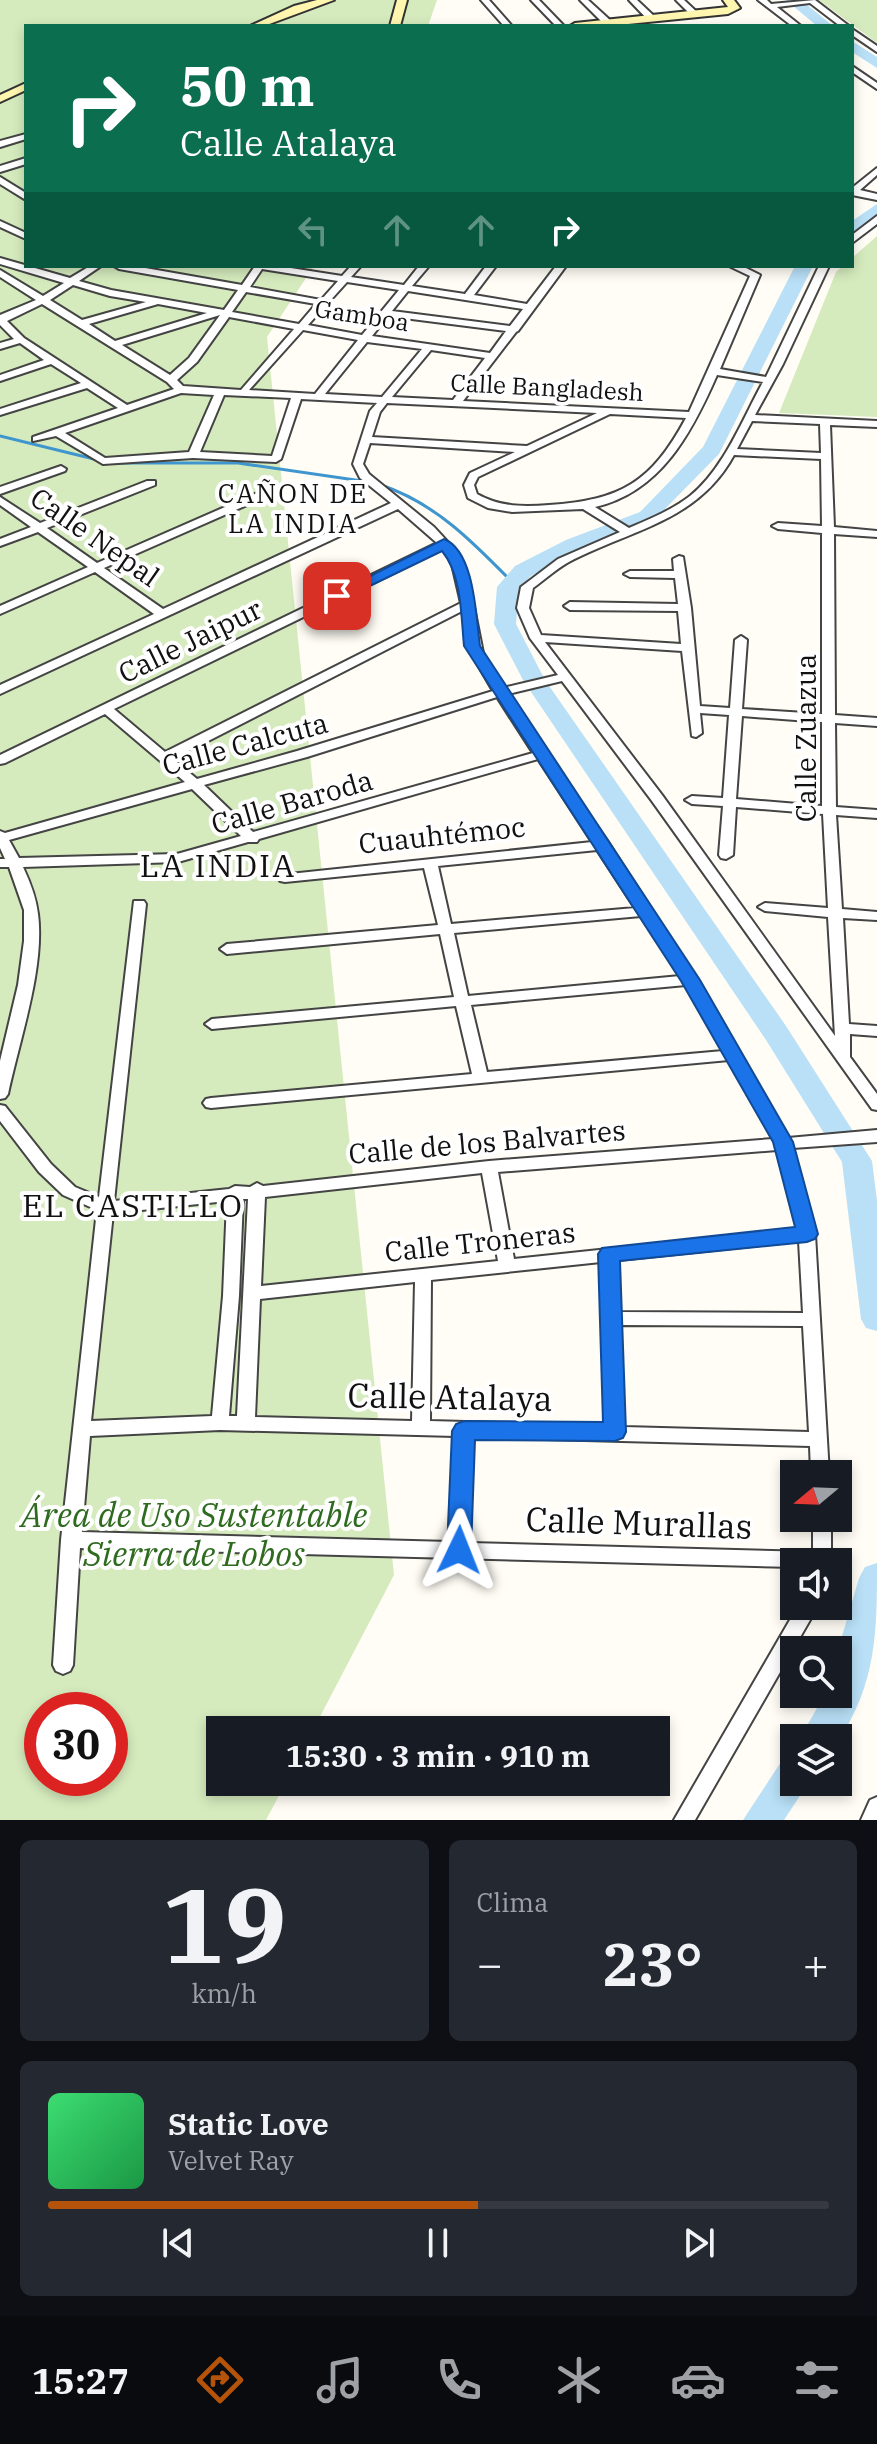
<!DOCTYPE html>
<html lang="es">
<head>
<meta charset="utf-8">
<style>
  body { margin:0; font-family:"IBM Plex Serif",serif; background:#242831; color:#f1f3f6; height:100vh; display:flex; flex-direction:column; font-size:30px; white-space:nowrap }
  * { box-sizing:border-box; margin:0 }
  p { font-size:26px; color:#9ea1a6 }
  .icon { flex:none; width:44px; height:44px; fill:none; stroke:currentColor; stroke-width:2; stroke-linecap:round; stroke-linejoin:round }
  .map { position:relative; height:1820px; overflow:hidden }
  .details { display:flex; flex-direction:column; gap:20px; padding:20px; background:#0d0f14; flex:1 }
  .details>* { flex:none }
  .top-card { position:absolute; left:24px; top:24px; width:830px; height:244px; border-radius:0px; box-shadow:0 4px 12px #0003; background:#0b6e4f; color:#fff; overflow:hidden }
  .needle { width:52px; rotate:251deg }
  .fabs { position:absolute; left:780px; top:1460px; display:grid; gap:16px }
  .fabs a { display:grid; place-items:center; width:72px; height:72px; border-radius:0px; background:#171b24; box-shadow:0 4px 12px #0003; font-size:40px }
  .speed { position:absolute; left:24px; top:1692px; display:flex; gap:16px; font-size:40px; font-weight:700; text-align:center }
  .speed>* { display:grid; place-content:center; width:104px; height:104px; border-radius:50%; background:#171b24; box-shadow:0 4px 12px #0003; line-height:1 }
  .speed .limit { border:12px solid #d22; background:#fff; color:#111 }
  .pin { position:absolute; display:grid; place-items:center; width:68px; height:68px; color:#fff; margin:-34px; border-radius:16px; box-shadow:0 4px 12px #0006 }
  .me { position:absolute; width:88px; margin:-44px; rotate:2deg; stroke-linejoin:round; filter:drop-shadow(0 0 6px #0008) }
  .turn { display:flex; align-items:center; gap:28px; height:168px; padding:0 24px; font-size:36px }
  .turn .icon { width:104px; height:104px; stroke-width:2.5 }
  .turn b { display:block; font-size:56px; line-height:68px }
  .lanes { display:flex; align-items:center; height:76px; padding:0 24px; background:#0003; justify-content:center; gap:40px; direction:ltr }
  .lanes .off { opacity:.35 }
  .big { font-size:60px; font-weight:800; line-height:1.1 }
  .details .widget { flex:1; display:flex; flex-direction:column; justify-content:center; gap:12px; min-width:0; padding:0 28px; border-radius:12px; background:#242831 }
  .details .dial { align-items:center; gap:0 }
  .dial b { font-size:104px; line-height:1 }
  .song { display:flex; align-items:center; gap:24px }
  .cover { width:96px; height:96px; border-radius:12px; background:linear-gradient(135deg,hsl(140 70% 55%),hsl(140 70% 35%)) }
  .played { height:8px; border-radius:4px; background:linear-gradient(90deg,#b45309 55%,#363941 55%) }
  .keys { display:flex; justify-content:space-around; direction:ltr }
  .heat { display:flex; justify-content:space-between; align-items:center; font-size:44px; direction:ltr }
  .details .tiles { flex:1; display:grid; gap:20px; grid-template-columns:1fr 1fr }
  .widget:last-child { grid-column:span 2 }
  .trip { position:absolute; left:206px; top:1716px; width:464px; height:80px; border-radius:0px; background:#171b24; box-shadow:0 4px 12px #0003; font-weight:800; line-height:80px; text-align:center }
  .dock { display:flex; height:128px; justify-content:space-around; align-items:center; background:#090b0e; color:#9ea1a6 }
  .dock .icon { width:56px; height:56px }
  .dock .on { color:#b45309 }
  .dock b { font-size:36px; color:#f1f3f6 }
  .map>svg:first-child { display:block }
  .green { fill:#d5ebbd; fill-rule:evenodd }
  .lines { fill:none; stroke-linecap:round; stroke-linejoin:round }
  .stream { stroke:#3f96cf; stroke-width:3 }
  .river { fill:#b9e0f7; fill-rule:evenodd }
  .street-casing { stroke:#444; stroke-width:4 }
  .secondary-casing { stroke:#333; stroke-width:4 }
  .street { fill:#fff; fill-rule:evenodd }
  .secondary { fill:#fff6b0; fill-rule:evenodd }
  .route { fill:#1a73e8; stroke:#114b97; stroke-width:2 }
  .labels { text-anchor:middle; stroke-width:8; stroke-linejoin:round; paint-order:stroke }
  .far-street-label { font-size:24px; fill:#111; stroke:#fff }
  .far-quarter-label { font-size:26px; letter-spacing:2px; fill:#111; stroke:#fff }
  .street-label { font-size:28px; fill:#111; stroke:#fff }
  .quarter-label { font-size:32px; letter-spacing:2px; fill:#111; stroke:#fff }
  .near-street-label { font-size:34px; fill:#111; stroke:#fff }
  .near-park-label { font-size:34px; font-style:italic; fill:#2f6b1f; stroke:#fff }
</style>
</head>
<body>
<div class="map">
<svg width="877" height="1820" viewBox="0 0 877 1820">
  <rect width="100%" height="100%" fill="#fffdf5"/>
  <path class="green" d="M0,0H437L428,26H26V266H314L267,337L394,1575L313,1730H220V1782H286L266,1820H0ZM42,1710H110V1778H42Z
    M819,0H877V43Z
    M877,236V417L779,413L836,272L843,266H852V258Z"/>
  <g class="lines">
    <path class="stream" d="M0,436L102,461
      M111,463H238L369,482
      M381,485C435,503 473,542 512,582"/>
    <path class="river" d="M786,0H801L833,26H817Z
      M852,41L877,57V68L852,52Z
      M877,204V217L852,234V221Z
      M795,266H813L719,454L654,520L580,548L531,576L519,588L516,624L545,680L786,1026L872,1161L877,1201V1331L866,1328L861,1319L842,1162L766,1040L523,680L494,624L497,587L515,566L566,540L640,512L703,447Z
      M877,1563C877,1630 877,1683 838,1741V1738H800L825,1694H838V1650L859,1578L865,1567Z
      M794,1757V1782H809L784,1820H743L781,1762Z"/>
    <defs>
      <path id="street" d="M481,0H489L512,26H504Z
        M531,0H539L564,26H556Z
        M580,0H588L611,21V25H605Z
        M629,0H637L655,17V21H649Z
        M676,0H684L699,14L692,16Z
        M758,0H767L771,4L815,0L849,26H840L810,3L777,7L801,26H792Z
        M852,29L877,46V52L852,35Z
        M852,66L877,83V89L852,72Z
        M26,134V139L0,147V141Z
        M26,158V164L0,172V166Z
        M877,168V175L860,190L877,194V200L852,195V188Z
        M0,177L26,193V200L0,184Z
        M877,216V224L852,243V235Z
        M0,221L26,233V239L0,227Z
        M0,258L70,278L90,266H101L79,281L111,290L224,310L238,290L119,269L114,266H134L242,285L255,266H278L342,276L351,266H361L351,277L404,285L419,266H429L412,286L465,294L486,266H496L474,295L527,304L556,266H566L518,331L516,332L463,401L689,412L750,276L729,266H742L760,275L720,369L766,377L819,266H829L783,364L755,415L877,421V427L830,425L834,527L877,531V537L834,534L835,715L877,718V726L835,723L836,807L877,810V818L836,815L842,909L877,912V920L843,918L849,1024L877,1026V1036L850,1034V1057L877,1094V1110L872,1109L652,801L562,681L508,694L549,754L548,756L610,845L697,980L788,1138L877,1130V1142L793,1148L815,1234L829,1474H811L810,1446L473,1437L469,1543L813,1552V1518H831V1562H794V1567L80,1548L73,1665L70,1671L63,1674L56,1671L53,1665L61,1540L97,1210L63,1195L39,1172L0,1121V1105L5,1106L51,1164L75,1187L99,1197L134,901H144L146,904L114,1201L229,1189L235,1186L250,1187L257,1183L263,1186L489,1161L773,1139L729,1060L211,1108L206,1107L203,1103L206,1099L211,1098L472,1074L456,1006L212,1029L205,1024L212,1019L454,997L440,934L227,954L220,949L227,944L438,925L424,868L285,882L280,881L278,878L280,875L592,842L538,759L259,839L257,842H248L178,862L23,867C30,882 36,897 38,914C45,968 19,1041 8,1094L5,1098L0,1099V1061L18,985L24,941V910L9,867H0V859H5L0,848V831L5,833L185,782L105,714L5,763L0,764V755L437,543L398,509L0,694V685L154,614L95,572L0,614V606L88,567L38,532L0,546V539L31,527L0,505V497L40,523L147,481H155V485L47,528L97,563L273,486H281V490L104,568L163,609L391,503L360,478L353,464L370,411L377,403L301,399L281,459L276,462L193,458L103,464L56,436L33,441V437L118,408L87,388L0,415V409L81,383L51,364L0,381V375L44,360L20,343L0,349V343L14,339L0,325V315L36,300L0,277V270L43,296L64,283L0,264ZM262,269L338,281L321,300L250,287ZM347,282L399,290L362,335L308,325ZM73,285L110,296L146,302L82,320L50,300ZM408,291L523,309L510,326L392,311ZM246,292L316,304L299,324L232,312ZM42,304L167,382L174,389L127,405L24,338L7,321ZM158,304L207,313L115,341L89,324ZM220,315L189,358L170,375L122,345ZM388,316L506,331L490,353L372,336ZM229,317L294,329L241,390L183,386L177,380L197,362ZM303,330L358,340L315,394L249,390ZM367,342L422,349L382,397L325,394ZM431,350L485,358L453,400L392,397ZM717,375L763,382C743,418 724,469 690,496C672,510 650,519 629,528L595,507C661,492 692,432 717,375ZM181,393L214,395L189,452L105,458L65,433ZM224,395L291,398L272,456L200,452ZM387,403L597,413L527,446L372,437L380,412ZM610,414L686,418C651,483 621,500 549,505C523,507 500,507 477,494L474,485L478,477ZM752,421L820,424L821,453L737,449ZM370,443L515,452L470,473L464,485L468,498L488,508L512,512L583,509L620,532L558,559L521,587L517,608L530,638L558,675L503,688L483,653L468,577L458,553L434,527L369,474L363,464ZM734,455L821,459L822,526L778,523L772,526L778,529L822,533V714L742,709L747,640L741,636L735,640L730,708L700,706L691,608L683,557L679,556L673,559L674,571H630L624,574L630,577L675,578L678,604L570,602L564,606L570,610L678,611L681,644L541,635L529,608L533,588C544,580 555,570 567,563C628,530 697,523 734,455ZM443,549L452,564L461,603L165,752L114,709ZM462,611L471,653L493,691L297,751L197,779L173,759ZM545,642L682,651L692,736L696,737L702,733L700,713L729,715L723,798L692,796L685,800L692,804L723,806L719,855L721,858L726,859L733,855L736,807L823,814L828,908L765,903L758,907L765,911L828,917L835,1036L662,795ZM497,697L533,753L253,832L204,785L307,757ZM742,716L822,722V806L736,799ZM192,789L241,836L177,854L19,858L9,840ZM597,850L635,908L451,924L438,866ZM641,916L680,976L468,996L454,933ZM686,985L723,1051L487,1072L471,1005ZM777,1150L798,1229L514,1259L498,1172ZM482,1173L498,1261L261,1286L265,1197ZM243,1199H248L237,1416H229L239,1296ZM227,1201L223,1296L212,1416L91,1421L113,1213ZM799,1241L803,1313L619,1312L618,1260ZM601,1262L606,1426L430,1421L431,1280ZM415,1282L412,1421L255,1417L260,1299ZM620,1325L803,1326L809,1432L624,1427ZM220,1430L455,1436L450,1542L82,1532L90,1436Z
        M61,466L66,469L65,471L0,494V487Z
        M798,1606H818L695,1820H674Z
        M877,1797V1820H861L870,1800Z"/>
      <path id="secondary" d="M317,0H334L264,26H250L294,6Z
        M397,0H407L400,26H390Z
        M723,0H734L740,8L728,14L608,26H570L575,23L728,7Z
        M26,83V90L0,102V95Z"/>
    </defs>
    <use href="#street" class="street-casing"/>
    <use href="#secondary" class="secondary-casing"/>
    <use href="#street" class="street"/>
    <use href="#secondary" class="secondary"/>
  </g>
  <path class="route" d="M444,539C475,551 476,618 480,646L700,980L793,1142L818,1234L815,1239L807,1242L620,1261L626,1432L623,1438L615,1441L475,1440L471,1550L468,1557L459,1560L450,1557L447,1550L452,1431L456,1424L464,1421L603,1422L598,1254L602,1248L795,1227L773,1142L681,981L464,646C461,616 462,575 442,551L343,599H332L330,596Z"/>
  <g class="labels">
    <g class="far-street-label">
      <text transform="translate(362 316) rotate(9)" y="8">Gamboa</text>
      <text transform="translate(547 388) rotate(3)" y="8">Calle Bangladesh</text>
    </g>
    <g class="far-quarter-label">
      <text x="293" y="503">CAÑON DE<tspan x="293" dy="30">LA INDIA</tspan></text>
    </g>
    <g class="street-label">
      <text transform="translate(95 537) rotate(35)" y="10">Calle Nepal</text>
      <text transform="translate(190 641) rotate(-26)" y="10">Calle Jaipur</text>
      <text transform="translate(806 738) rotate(-90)" y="10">Calle Zuazua</text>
      <text transform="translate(245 744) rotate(-15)" y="10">Calle Calcuta</text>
      <text transform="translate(292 802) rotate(-16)" y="10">Calle Baroda</text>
      <text transform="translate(442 835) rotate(-6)" y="10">Cuauhtémoc</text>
      <text transform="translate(487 1142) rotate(-5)" y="10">Calle de los Balvartes</text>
      <text transform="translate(480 1242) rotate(-6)" y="10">Calle Troneras</text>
    </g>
    <g class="quarter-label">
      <text x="218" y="877">LA INDIA</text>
      <text x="133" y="1217">EL CASTILLO</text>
    </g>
    <g class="near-street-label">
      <text transform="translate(450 1397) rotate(1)" y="12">Calle Atalaya</text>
      <text transform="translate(639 1523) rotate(2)" y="12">Calle Murallas</text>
    </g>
    <g class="near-park-label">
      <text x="194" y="1527">Área de Uso Sustentable<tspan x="194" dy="39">Sierra de Lobos</tspan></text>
    </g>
  </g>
</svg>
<div class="fabs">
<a><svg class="needle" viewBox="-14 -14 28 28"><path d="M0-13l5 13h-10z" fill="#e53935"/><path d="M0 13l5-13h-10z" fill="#9ea1a6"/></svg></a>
<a><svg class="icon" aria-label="sound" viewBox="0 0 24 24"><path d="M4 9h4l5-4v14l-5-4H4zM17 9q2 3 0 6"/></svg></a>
<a><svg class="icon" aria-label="search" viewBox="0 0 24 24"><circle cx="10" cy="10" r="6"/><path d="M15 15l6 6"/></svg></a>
<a><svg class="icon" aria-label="layers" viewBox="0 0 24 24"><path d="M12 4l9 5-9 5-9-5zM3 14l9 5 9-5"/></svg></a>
</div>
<div class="speed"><div class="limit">30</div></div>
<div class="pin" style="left:337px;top:596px;background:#d93025"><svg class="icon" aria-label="arrive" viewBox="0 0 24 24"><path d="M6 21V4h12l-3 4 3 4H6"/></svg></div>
<svg class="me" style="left:459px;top:1550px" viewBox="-20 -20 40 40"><path d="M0-17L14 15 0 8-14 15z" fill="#1a73e8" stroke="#fff" stroke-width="4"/></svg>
<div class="trip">15:30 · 3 min · 910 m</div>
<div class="top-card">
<div class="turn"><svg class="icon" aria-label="right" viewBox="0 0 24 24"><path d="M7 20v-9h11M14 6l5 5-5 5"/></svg><div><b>50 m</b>Calle Atalaya</div></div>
<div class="lanes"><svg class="icon off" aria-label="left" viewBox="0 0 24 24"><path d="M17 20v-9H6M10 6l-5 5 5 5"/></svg><svg class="icon off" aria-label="ahead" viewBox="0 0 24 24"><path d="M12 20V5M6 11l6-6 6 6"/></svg><svg class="icon off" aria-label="ahead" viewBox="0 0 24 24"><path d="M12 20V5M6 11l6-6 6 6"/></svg><svg class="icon" aria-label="right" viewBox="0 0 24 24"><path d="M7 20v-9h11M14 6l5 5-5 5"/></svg></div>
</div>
</div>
<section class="details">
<div class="tiles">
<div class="widget dial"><b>19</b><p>km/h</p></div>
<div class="widget"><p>Clima</p>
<div class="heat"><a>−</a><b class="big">23°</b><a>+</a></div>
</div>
<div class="widget">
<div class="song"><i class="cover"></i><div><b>Static Love</b><p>Velvet Ray</p></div></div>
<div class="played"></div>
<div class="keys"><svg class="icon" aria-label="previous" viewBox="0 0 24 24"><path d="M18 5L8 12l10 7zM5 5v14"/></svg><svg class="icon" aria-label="pause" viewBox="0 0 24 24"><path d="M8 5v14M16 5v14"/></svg><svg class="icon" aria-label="next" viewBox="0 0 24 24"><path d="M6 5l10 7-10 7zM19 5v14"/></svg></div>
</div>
</div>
</section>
<nav class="dock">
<b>15:27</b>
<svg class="icon on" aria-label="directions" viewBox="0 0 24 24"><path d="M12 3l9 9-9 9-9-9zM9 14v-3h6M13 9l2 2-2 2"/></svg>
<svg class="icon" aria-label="music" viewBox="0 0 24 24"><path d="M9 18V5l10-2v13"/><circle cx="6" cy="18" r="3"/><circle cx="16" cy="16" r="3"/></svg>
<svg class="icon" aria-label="phone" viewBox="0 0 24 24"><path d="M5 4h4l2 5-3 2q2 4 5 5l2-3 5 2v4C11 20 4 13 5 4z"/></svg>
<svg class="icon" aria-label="climate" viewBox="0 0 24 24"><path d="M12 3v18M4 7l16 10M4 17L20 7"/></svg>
<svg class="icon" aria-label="car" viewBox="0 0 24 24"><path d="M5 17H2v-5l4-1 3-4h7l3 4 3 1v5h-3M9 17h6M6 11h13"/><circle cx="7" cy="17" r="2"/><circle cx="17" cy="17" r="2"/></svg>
<svg class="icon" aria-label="filters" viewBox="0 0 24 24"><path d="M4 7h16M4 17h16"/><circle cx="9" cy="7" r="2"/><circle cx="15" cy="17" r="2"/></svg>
</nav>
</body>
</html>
